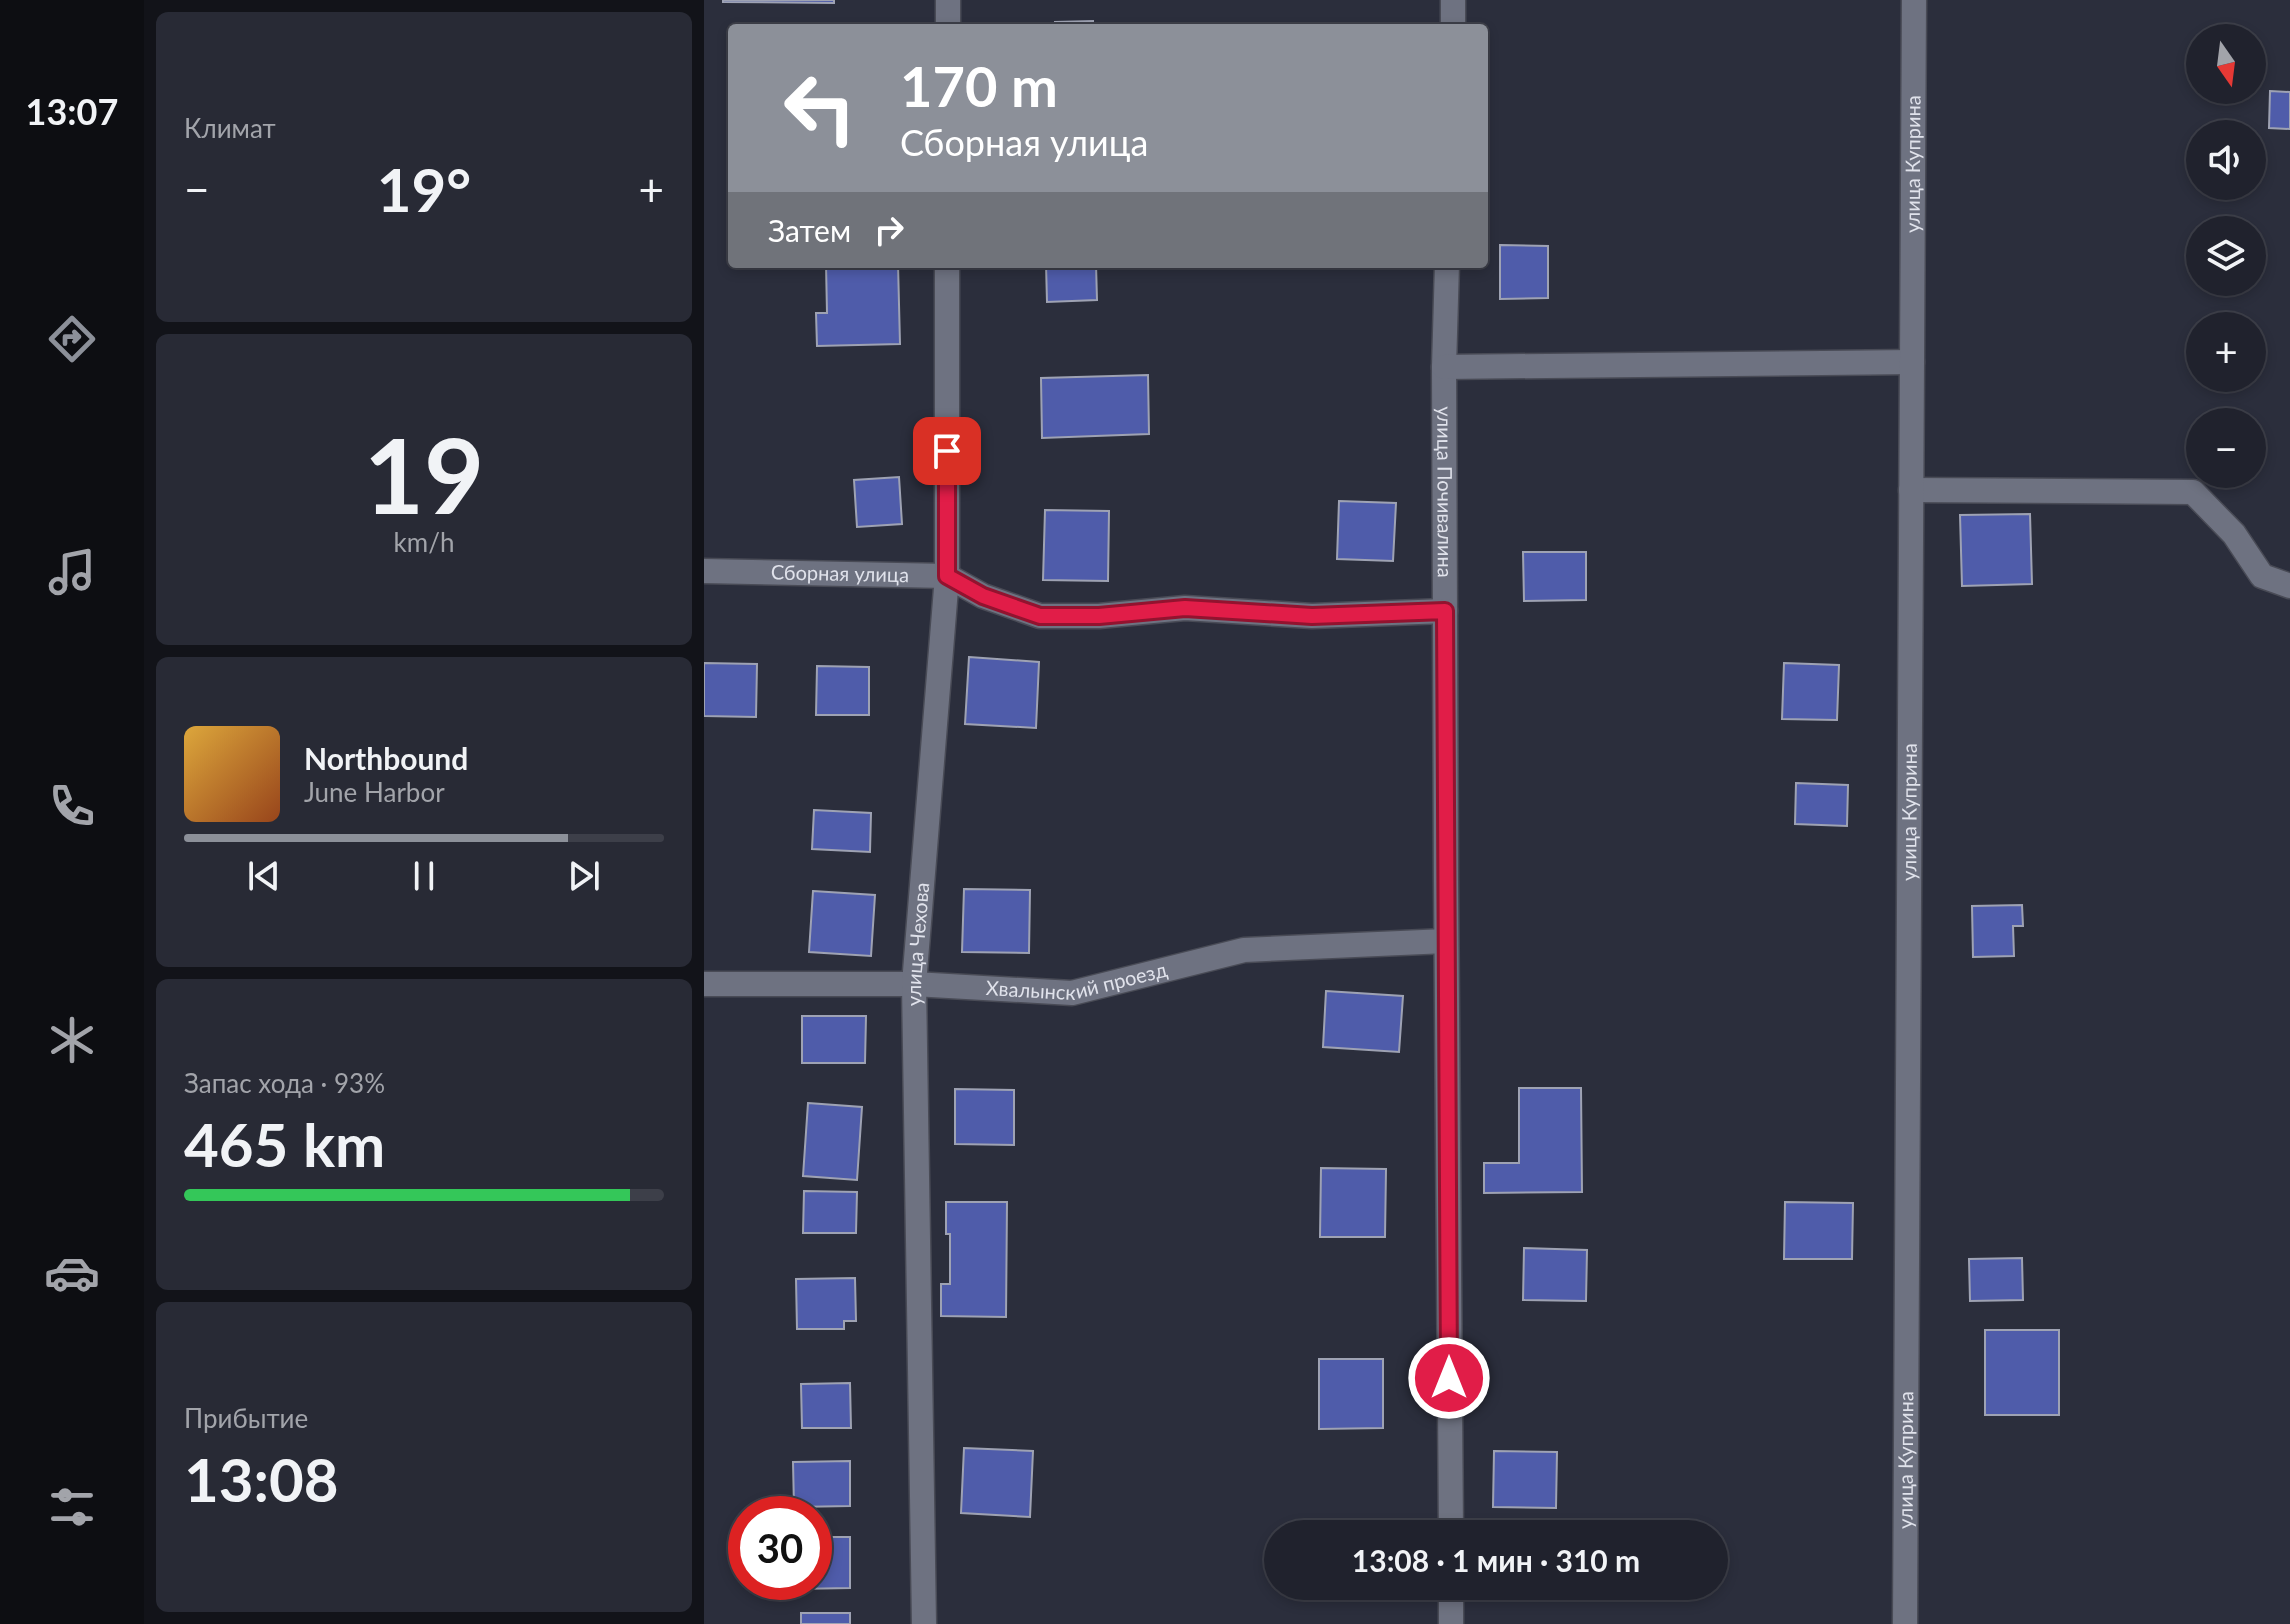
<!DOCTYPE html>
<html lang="ru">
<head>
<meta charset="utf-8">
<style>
  body { margin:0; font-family:Lato,sans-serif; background:#282a35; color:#f1f3f6; height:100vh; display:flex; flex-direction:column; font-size:30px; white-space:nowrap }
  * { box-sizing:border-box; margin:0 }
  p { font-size:26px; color:#a2a4aa }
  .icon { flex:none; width:44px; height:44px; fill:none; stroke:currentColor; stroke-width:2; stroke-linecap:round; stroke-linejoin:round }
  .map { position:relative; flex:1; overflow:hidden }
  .panel { display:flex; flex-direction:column; gap:12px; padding:12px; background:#121319; width:560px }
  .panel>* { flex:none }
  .banner { position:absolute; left:24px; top:24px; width:760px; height:244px; border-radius:8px; box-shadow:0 4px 12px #0003,0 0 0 2px #3d3f49; background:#8c9099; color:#fff; overflow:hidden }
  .needle { width:52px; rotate:166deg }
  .buttons { position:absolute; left:1482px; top:24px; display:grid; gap:16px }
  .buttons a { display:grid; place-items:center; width:80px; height:80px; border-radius:50%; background:#20222d; box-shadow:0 4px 12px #0003,0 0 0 2px #3d3f49; font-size:40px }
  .speed { position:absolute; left:24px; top:1496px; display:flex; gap:16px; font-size:40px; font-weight:700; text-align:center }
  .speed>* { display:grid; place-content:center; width:104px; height:104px; border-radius:50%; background:#20222d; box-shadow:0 4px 12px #0003,0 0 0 2px #3d3f49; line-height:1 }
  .speed .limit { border:12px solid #d22; background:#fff; color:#111 }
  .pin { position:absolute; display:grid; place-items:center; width:68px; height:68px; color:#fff; margin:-34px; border-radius:16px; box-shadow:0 4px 12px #0006 }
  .me { position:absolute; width:88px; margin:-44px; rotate:0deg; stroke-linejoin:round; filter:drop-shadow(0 0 6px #0008) }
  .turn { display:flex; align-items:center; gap:28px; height:168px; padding:0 40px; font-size:36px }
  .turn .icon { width:104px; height:104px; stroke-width:2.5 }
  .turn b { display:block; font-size:56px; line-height:68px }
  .then { display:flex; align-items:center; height:76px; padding:0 40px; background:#0003; gap:16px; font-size:30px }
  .big { font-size:60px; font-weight:700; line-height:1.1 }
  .panel .tile { flex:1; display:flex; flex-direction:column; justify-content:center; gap:12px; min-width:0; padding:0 28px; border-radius:12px; background:#282a35 }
  .panel .dial { align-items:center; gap:0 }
  .dial b { font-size:104px; line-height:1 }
  .song { display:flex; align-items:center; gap:24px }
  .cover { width:96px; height:96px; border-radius:12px; background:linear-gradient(135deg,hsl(40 70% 55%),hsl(20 70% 35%)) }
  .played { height:8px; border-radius:4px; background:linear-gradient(90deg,#8c9099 80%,#3d3f49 80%) }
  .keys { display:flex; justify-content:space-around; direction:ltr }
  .heat { display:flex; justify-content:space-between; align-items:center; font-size:44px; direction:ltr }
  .charge { height:12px; border-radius:6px; background:linear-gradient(90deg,#34c759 93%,#3d3f49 0) }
  .trip { position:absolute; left:560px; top:1520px; width:464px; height:80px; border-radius:40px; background:#20222d; box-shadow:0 4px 12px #0003,0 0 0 2px #3d3f49; font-weight:700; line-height:80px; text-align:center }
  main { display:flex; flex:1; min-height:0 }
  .tabs { display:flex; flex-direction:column; width:144px; justify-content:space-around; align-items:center; background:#0d0e12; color:#a2a4aa }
  .tabs .icon { width:56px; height:56px }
  .tabs .current { color:#8c9099 }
  .tabs b { font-size:36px; color:#f1f3f6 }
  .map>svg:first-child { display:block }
  .building { fill:#4f5caa; stroke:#9ea2b3; stroke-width:2 }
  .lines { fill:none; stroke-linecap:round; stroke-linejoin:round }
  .minor-casing { stroke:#494b56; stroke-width:27 }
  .minor { stroke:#6e7281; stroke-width:24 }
  .route-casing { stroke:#92132f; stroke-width:20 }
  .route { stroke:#e11d48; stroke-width:14 }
  .labels { text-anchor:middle; stroke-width:8; stroke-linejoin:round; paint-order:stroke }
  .street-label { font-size:20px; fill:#e0e2eb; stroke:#212531 }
</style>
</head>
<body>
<main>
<nav class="tabs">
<b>13:07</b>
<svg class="icon current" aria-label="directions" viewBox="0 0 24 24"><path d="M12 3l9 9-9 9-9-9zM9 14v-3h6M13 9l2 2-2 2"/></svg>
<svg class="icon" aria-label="music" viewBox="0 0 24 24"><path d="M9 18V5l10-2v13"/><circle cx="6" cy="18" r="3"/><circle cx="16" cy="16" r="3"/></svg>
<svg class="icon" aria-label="phone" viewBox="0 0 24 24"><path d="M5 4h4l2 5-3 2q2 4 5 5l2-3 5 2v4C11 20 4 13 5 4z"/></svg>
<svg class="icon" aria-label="climate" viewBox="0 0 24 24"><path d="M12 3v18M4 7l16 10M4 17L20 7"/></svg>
<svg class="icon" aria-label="car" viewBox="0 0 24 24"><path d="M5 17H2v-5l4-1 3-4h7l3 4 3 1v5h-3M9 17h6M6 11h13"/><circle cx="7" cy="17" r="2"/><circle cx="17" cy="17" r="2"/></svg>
<svg class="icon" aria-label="filters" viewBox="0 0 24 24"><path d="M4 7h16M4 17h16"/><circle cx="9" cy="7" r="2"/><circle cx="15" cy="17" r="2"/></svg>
</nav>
<section class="panel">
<div class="tile"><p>Климат</p>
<div class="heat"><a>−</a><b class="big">19°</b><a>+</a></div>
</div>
<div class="tile dial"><b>19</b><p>km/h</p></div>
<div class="tile">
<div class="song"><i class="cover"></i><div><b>Northbound</b><p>June Harbor</p></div></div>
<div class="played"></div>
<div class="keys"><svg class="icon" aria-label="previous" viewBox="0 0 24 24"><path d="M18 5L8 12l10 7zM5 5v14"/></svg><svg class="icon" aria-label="pause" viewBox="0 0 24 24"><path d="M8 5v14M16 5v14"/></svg><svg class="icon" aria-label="next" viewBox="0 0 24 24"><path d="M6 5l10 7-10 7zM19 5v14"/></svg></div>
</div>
<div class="tile"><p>Запас хода · 93%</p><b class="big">465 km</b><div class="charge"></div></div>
<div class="tile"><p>Прибытие</p><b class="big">13:08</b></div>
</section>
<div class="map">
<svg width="1586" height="1624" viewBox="0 0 1586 1624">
  <rect width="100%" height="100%" fill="#2b2e3c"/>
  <path class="building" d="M19,0H130V3L19,2Z
    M389,21V28H351V22Z
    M1566,91L1586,92V129L1565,128Z
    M796,245L844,246V298L796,299Z
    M122,264H194L196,344L113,346L112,313H123Z
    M342,264H392L393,300L343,302Z
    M444,375L445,434L338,438L337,378Z
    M195,477L198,524L153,527L150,480Z
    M635,501L692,503L689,561L633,559Z
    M341,510L405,511L404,581L339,580Z
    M1326,514L1328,584L1258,586L1256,515Z
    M819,552H882V600L820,601Z
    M265,657L335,662L332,728L261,724Z
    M0,663L53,664L52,717L0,716Z
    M1080,663L1135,665L1133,720L1078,719Z
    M113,666L165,667V715H112Z
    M1092,783L1144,785L1143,826L1091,824Z
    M110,810L167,813L166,852L108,849Z
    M260,889L326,890L325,953L258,952Z
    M109,891L171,895L167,956L105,952Z
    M1318,905L1319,926H1309L1310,956L1269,957L1268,906Z
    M622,991L699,996L695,1052L619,1047Z
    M98,1016H162L161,1063H98Z
    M815,1088H877L878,1192L780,1193V1163H815Z
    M251,1089L310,1090V1145L251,1144Z
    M104,1103L158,1107L153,1180L99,1176Z
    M617,1168L682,1169L681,1237H616Z
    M100,1191L153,1192L152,1233H99Z
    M242,1202H303L302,1317L237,1316V1284H246V1234H242Z
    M1081,1202L1149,1203L1148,1259H1080Z
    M820,1248L883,1250L882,1301L819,1300Z
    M1318,1258L1319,1300L1266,1301L1265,1259Z
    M151,1278L152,1321H140V1329H93L92,1279Z
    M1281,1330H1355V1415H1281Z
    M615,1359H679V1428L615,1429Z
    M146,1383L147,1428H98L97,1384Z
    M260,1448L329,1451L326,1517L257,1513Z
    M790,1451L853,1452L852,1508L789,1507Z
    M146,1461V1506L90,1507L89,1462Z
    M110,1537H146V1588L91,1589V1582H110Z
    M97,1613H146V1624H97Z"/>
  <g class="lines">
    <defs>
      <g id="minor">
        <path d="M244,28V0"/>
        <path d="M749,28V0"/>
        <path id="s1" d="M743,264L740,367L742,881L747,1534"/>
        <path d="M740,367L1208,362"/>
        <path d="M1207,490L1489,492L1530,534L1558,576L1586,586"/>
        <path id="s2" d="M0,571L243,576L279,596L336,616H395L481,608L608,616L741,611"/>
        <path id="s3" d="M0,984H210L368,993L540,950L742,941"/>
        <path d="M747,1586V1624"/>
        <path id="s4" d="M220,1624L210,984L243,576V264"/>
        <path id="s5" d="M1201,1624L1210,0"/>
      </g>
    </defs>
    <use href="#minor" class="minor-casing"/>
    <use href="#minor" class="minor"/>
  </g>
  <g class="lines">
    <defs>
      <path id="route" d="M243,451V576L279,596L336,616H395L481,608L608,616L741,611L745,1378"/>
    </defs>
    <use href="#route" class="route-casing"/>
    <use href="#route" class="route"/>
  </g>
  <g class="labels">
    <g class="street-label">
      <text dy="7" stroke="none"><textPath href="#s5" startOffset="1460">улица Куприна</textPath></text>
      <text dy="7" stroke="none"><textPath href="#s1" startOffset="228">улица Почивалина</textPath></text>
      <text dy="7" stroke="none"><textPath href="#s2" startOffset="136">Сборная улица</textPath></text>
      <text dy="7" stroke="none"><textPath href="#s5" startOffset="812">улица Куприна</textPath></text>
      <text dy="7" stroke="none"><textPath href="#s4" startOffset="680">улица Чехова</textPath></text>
      <text dy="7" stroke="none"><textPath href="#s3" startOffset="374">Хвалынский проезд</textPath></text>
      <text dy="7" stroke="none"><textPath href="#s5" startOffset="164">улица Куприна</textPath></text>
    </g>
  </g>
</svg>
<div class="buttons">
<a><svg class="needle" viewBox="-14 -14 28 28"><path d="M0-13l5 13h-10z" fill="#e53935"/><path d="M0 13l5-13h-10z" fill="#a2a4aa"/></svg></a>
<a><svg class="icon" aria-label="sound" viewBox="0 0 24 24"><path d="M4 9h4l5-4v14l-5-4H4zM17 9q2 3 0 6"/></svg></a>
<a><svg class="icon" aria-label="layers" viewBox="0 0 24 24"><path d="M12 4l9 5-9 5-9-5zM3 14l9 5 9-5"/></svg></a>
<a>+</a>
<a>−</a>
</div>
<div class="speed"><div class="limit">30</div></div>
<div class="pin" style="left:243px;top:451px;background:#d93025"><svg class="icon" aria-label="arrive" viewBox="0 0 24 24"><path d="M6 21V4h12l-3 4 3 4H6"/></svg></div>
<svg class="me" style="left:745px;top:1378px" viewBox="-20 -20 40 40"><circle r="17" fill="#e11d48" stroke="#fff" stroke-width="3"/><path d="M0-11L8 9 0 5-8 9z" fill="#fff"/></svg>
<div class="trip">13:08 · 1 мин · 310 m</div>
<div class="banner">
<div class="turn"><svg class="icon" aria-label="left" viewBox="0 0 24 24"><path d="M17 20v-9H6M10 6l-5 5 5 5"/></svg><div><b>170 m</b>Сборная улица</div></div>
<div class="then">Затем<svg class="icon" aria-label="right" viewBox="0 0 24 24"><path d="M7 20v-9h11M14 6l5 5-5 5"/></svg></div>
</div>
</div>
</main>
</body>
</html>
